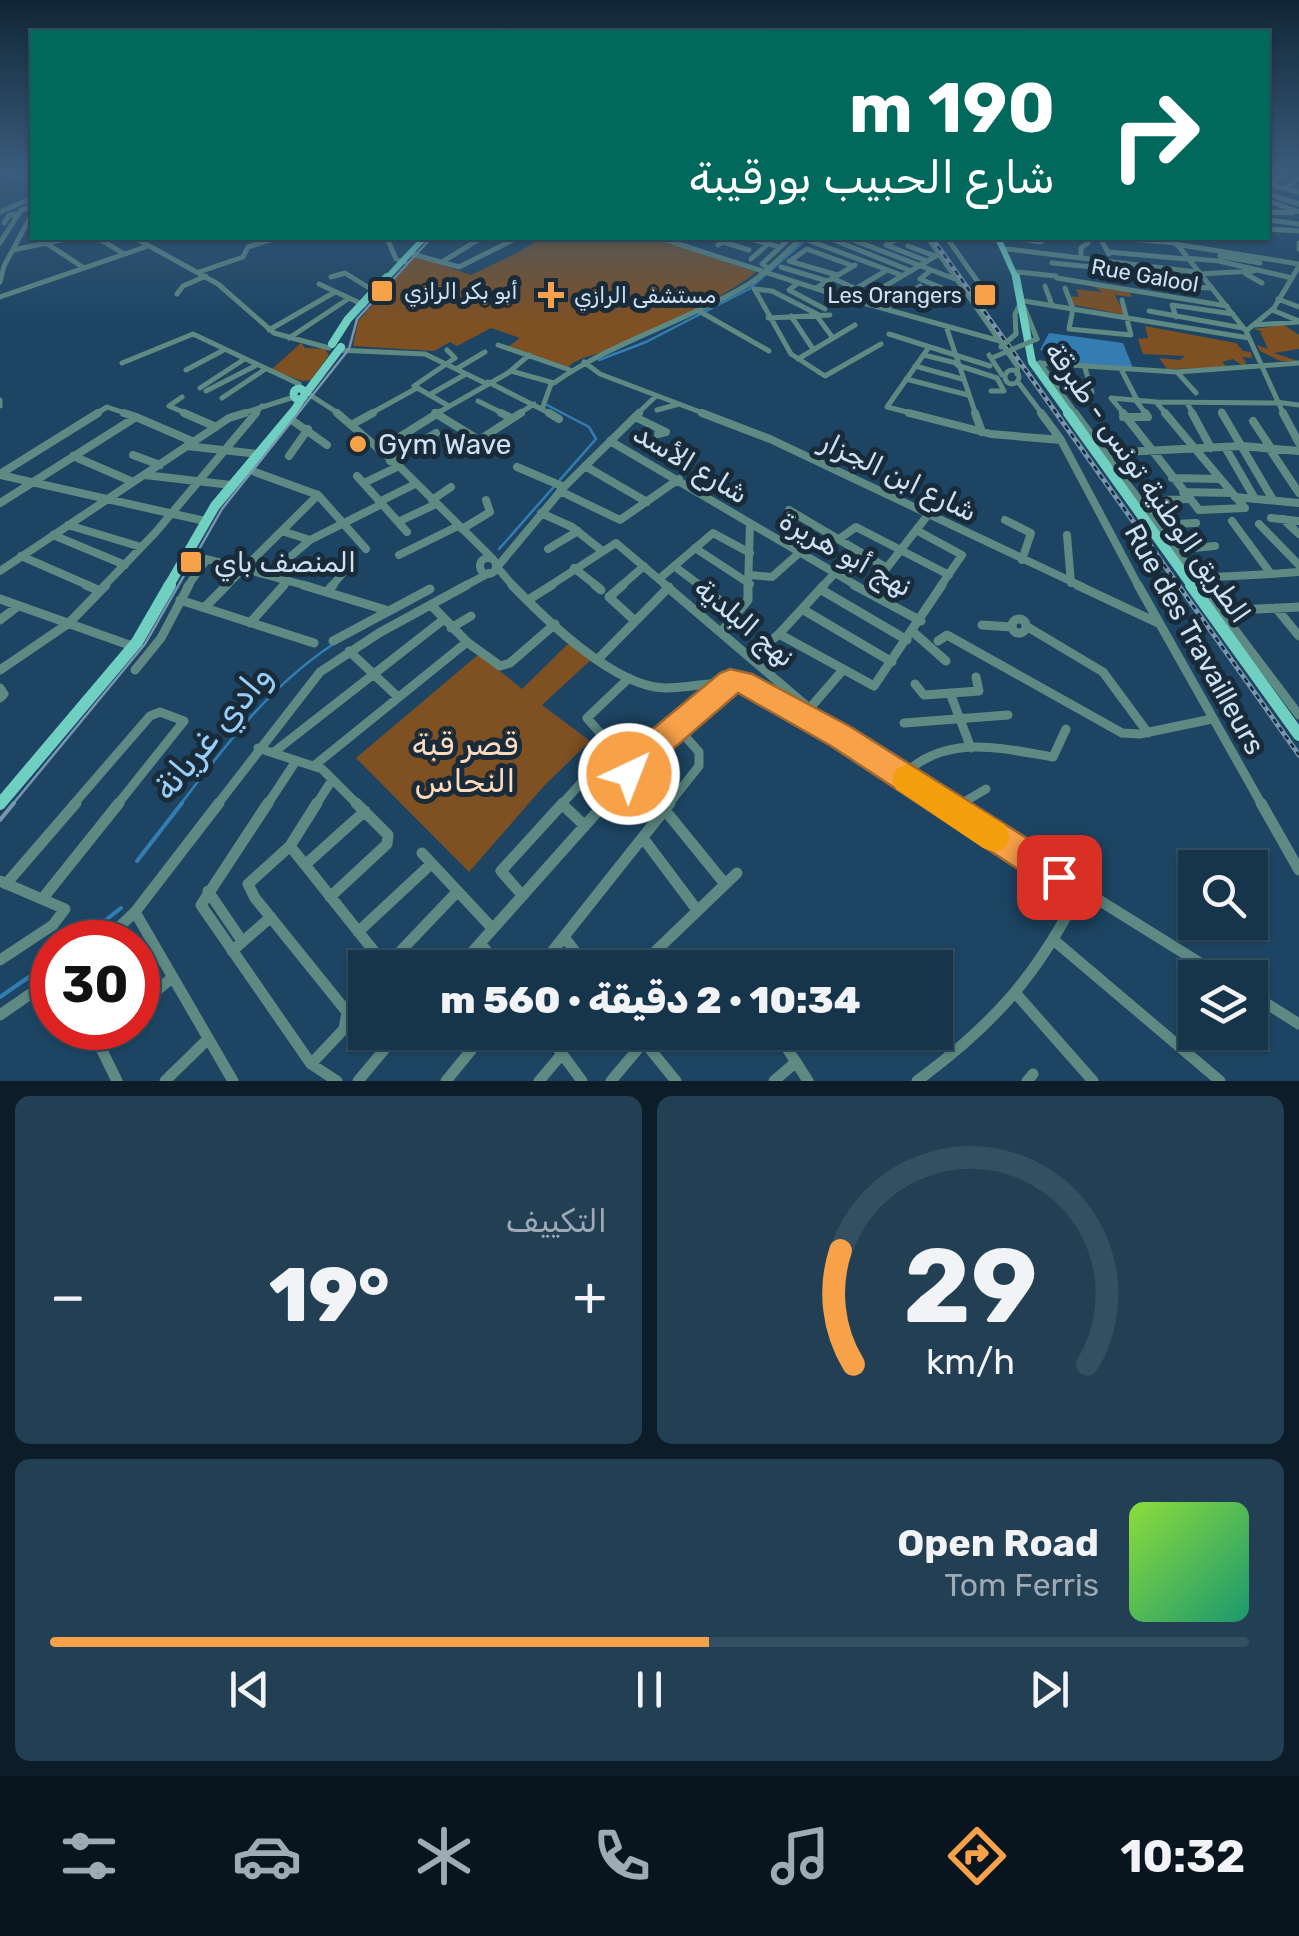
<!DOCTYPE html>
<html lang="ar">
<head>
<meta charset="utf-8">
<style>
  body { margin:0; font-family:Rubik,Cairo,sans-serif; background:#233f54; color:#f1f3f6; direction:rtl; height:100vh; display:flex; flex-direction:column; font-size:38px; white-space:nowrap }
  * { box-sizing:border-box; margin:0 }
  p { font-size:32px; color:#9eaab5 }
  .icon { flex:none; width:55px; height:55px; fill:none; stroke:currentColor; stroke-width:2; stroke-linecap:round; stroke-linejoin:round }
  .map { position:relative; height:1081px; overflow:hidden; direction:ltr }
  .sheet { display:flex; flex-direction:column; gap:15px; padding:15px; background:#0c1d29; flex:1 }
  .sheet>* { flex:none }
  .guide { position:absolute; left:30px; top:30px; width:1240px; height:210px; border-radius:0px; box-shadow:0 2px 8px #0004,0 0 0 2px #354f62; direction:rtl; background:#00695c; color:#fff; overflow:hidden }
  .buttons { position:absolute; left:1178px; top:850px; display:grid; gap:20px }
  .buttons a { display:grid; place-items:center; width:90px; height:90px; border-radius:0px; background:#16344a; box-shadow:0 2px 8px #0004,0 0 0 2px #354f62; font-size:50px }
  .speed { position:absolute; left:30px; top:920px; display:flex; gap:20px; font-size:50px; font-weight:700; text-align:center }
  .speed>* { display:grid; place-content:center; width:130px; height:130px; border-radius:50%; background:#16344a; box-shadow:0 2px 8px #0004,0 0 0 2px #354f62; line-height:1 }
  .speed .limit { border:15px solid #d22; background:#fff; color:#111 }
  .pin { position:absolute; display:grid; place-items:center; width:85px; height:85px; color:#fff; margin:-42px; border-radius:20px; box-shadow:0 5px 15px #0006 }
  .me { position:absolute; width:110px; margin:-55px; rotate:43deg; stroke-linejoin:round; filter:drop-shadow(0 0 8px #0008) }
  .turn { display:flex; align-items:center; gap:35px; height:210px; padding:0 50px; font-size:45px }
  .turn .icon { width:130px; height:130px; stroke-width:2.5 }
  .turn b { display:block; font-size:70px; line-height:85px }
  .big { font-size:75px; font-weight:800; line-height:1.1 }
  .sheet .tile { flex:1; display:flex; flex-direction:column; justify-content:center; gap:15px; min-width:0; padding:0 35px; border-radius:15px; background:#233f54 }
  .sheet .dial { align-items:center; gap:0 }
  .dial svg { height:260px; overflow:visible; fill:none; stroke:#354f62; stroke-width:7; stroke-linecap:round; text-anchor:middle }
  .dial text { fill:#f1f3f6; stroke:none }
  .song { display:flex; align-items:center; gap:30px }
  .cover { width:120px; height:120px; border-radius:15px; background:linear-gradient(135deg,hsl(90 70% 55%),hsl(160 70% 35%)) }
  .played { height:10px; border-radius:5px; background:linear-gradient(90deg,#f7a149 55%,#354f62 55%) }
  .keys { display:flex; justify-content:space-around; direction:ltr }
  .heat { display:flex; justify-content:space-between; align-items:center; font-size:55px; direction:ltr }
  .sheet .tiles { flex:1; display:grid; gap:15px; grid-template-columns:1fr 1fr }
  .tile:last-child { grid-column:span 2 }
  .trip { position:absolute; left:348px; top:950px; width:605px; height:100px; border-radius:0px; background:#16344a; box-shadow:0 2px 8px #0004,0 0 0 2px #354f62; font-weight:800; line-height:100px; text-align:center; direction:rtl }
  .dock { display:flex; height:160px; justify-content:space-around; align-items:center; background:#09151e; color:#9eaab5 }
  .dock .icon { width:70px; height:70px }
  .dock .selected { color:#f7a149 }
  .dock b { font-size:45px; color:#f1f3f6 }
  .map>svg:first-child { display:block }
  .green { fill:#7e5022 }
  .water { fill:#337db3 }
  .lines { fill:none; stroke-linecap:round; stroke-linejoin:round }
  .stream-far1 { stroke:#337db3; stroke-width:2.5 }
  .stream { stroke:#337db3; stroke-width:4 }
  .minor-far3 { stroke:#5e8a83; stroke-width:5 }
  .minor-far2 { stroke:#5e8a83; stroke-width:8 }
  .minor-far1 { stroke:#5e8a83; stroke-width:9 }
  .minor { stroke:#5e8a83; stroke-width:11 }
  .major-far3 { stroke:#6fd0c2; stroke-width:6 }
  .major-far2 { stroke:#6fd0c2; stroke-width:8 }
  .major-far1 { stroke:#6fd0c2; stroke-width:10 }
  .major { stroke:#6fd0c2; stroke-width:12 }
  .tram-far1 { stroke:#7896af; stroke-width:2.5 }
  .tram { stroke:#7896af; stroke-width:4 }
  .rail-casing { stroke:#7896af; stroke-width:5 }
  .rail { stroke:#192a38; stroke-width:2.5; stroke-dasharray:5; stroke-linecap:butt }
  .minor-bridge { stroke:#5e8a83; stroke-width:5 }
  .route { fill:#f7a149; stroke:#a1692f; stroke-width:2.5 }
  .slow { fill:#f59e0b }
  .poi-dot { fill:#f7a149; stroke:#192a38; stroke-width:4 }
  .labels { text-anchor:middle; stroke-width:10; stroke-linejoin:round; paint-order:stroke }
  .far-street-label { font-size:22px; fill:#cde2f5; stroke:#192a38 }
  .far-poi-label { font-size:22px; fill:#cde2f5; stroke:#192a38; text-anchor:start }
  .poi-label { font-size:28px; fill:#cde2f5; stroke:#192a38; text-anchor:start }
  .street-label { font-size:28px; fill:#cde2f5; stroke:#192a38 }
  .near-park-label { font-size:32px; fill:#fedbbc; stroke:#192a38 }
  .near-water-label { font-size:35px; font-style:italic; fill:#97cefa; stroke:#192a38 }
</style>
</head>
<body>
<div class="map">
<svg width="1299" height="1081" viewBox="0 0 1299 1081">
  <rect width="100%" height="100%" fill="#1d4563"/>
  <path class="green" d="M541,238H657L756,272C727,296 647,336 610,350C594,356 582,355 568,367L508,347L520,338L491,328L457,346L450,342L434,351L353,346L358,321L416,256L471,275L519,252Z
    M1089,283L1128,288L1132,297L1115,295L1125,315L1069,304V296L1079,297L1076,289L1102,292Z
    M1284,325L1299,335V349L1274,353L1298,361H1280L1260,351L1257,345L1268,349L1260,332H1264L1253,329Z
    M1145,326L1236,343L1243,351L1251,352L1252,358L1242,357L1246,362L1244,367L1233,359L1222,362L1228,368L1167,369L1159,358L1180,360L1185,356L1143,354L1138,339L1148,338Z
    M301,343L305,348L325,349L329,355L311,380L302,381L271,370Z
    M570,642L593,658L542,705L590,741L544,786L469,872L356,758L479,654L522,689Z"/>
  <path class="water" d="M1049,333L1123,343L1133,368L1072,365L1068,354L1040,350Z"/>
  <g class="lines">
    <path class="stream-far1" d="M0,173L31,180
      M599,360L646,342L749,289L803,242
      M499,549L596,439L589,427L547,405
      M180,805C225,746 269,687 332,645"/>
    <path class="stream" d="M137,861L182,803
      M78,942L121,908
      M0,997L52,961"/>
    <path class="minor-far3" d="M1268,175L1275,172
      M1272,182L1288,173
      M1268,184L1299,192
      M1286,188L1299,178
      M1268,194L1299,204
      M1268,201L1299,212
      M0,212L32,198
      M1268,212L1293,213
      M1268,220L1299,224
      M4,223L9,215L19,214
      M1268,229L1299,231
      M98,238L124,254
      M135,238L218,284L274,333L329,348
      M387,238L396,259L405,262
      M660,238L842,297L1000,341
      M747,238L780,247
      M802,238L901,275
      M829,238L911,271
      M848,238L955,279
      M928,238L1018,367L1017,374
      M947,238L978,282
      M1014,238L1041,242
      M1092,238L1101,240L1109,254
      M1118,238L1175,243
      M1172,238L1246,331L1284,415
      M723,242L749,250
      M0,243L21,210L32,207
      M46,243L84,268
      M1299,243V249
      M1175,244L1299,264
      M718,245L732,238
      M886,245L927,261
      M886,245L900,238
      M908,246L935,256
      M1007,249L1196,272
      M13,250L71,238
      M1108,252L1186,259
      M412,254L459,267L517,238
      M1220,256L1260,263
      M1081,257V248L1088,243
      M1185,258L1219,261L1292,278
      M751,259L768,244
      M789,261L837,275
      M790,261L807,249L853,266
      M442,262L481,238
      M1052,263L1103,268
      M1125,263L1141,284L1210,288
      M781,267L827,281
      M768,268L762,264L790,238
      M930,271L920,279L957,294L965,290
      M199,272L243,257L248,247L276,238
      M1018,272L1056,276
      M1199,274L1254,271
      M1246,274L1262,283
      M331,277L345,273L374,291
      M832,278L870,295
      M1057,278L1227,306
      M0,282L4,266L32,214
      M798,283L789,290L825,309
      M319,284L364,305
      M1045,286L1052,305
      M816,288L855,265
      M1065,288L1073,309L1069,329L1131,335L1122,300
      M754,289L772,291L819,315
      M880,289L921,301
      M755,290L791,354L825,376L881,344
      M177,294L183,286L206,276
      M0,297L148,246
      M842,297L887,270
      M1278,299L1299,307
      M860,301L939,254
      M1024,301L1249,338
      M1024,307L1037,339
      M886,308L920,286
      M1272,310L1299,321
      M699,311L769,351
      M1149,311L1243,328
      M816,315L833,338
      M791,316L813,349
      M1176,317L1172,305L1233,314
      M768,318L830,315
      M1254,325L1299,322
      M946,326L976,415
      M269,330L335,292
      M1246,331L1274,308L1299,266
      M889,334L990,366
      M1016,334L1015,314L1020,304
      M289,338L348,299
      M498,345L570,370
      M337,350L425,354L485,383
      M447,350L455,358L414,386L447,405
      M924,355L956,363
      M989,355L1002,375
      M798,359L855,325
      M584,362L600,374L708,415
      M122,363L193,334L299,384L300,390
      M1039,363L1177,372L1299,363
      M1040,363L1077,415
      M957,365L997,378L1004,391H991
      M915,366L962,379
      M458,368L485,352
      M1085,368L1092,392
      M1121,369L1137,400
      M186,370L222,351
      M1005 377a7 7 0 1 1 14 0a7 7 0 1 1-14 0Z
      M511,371L554,383C611,343 681,323 742,288C764,276 783,254 802,238
      M1177,372L1196,393
      M906,379L968,395
      M488,382L553,415
      M1018,382L1043,415
      M200,388L243,360
      M206,391L255,366
      M307,393L341,415
      M429,395L466,374
      M182,397L169,406L190,415
      M222,398L264,370
      M0,400V406
      M478,401L506,415
      M1136,401L1147,415
      M1156,402L1277,403
      M1156,402L1167,415
      M1276,402L1299,405
      M1187,403L1194,415
      M542,409L551,384
      M657,410L679,404
      M1221,411L1224,415
      M435,413L439,415
      M94,415L107,407L131,415
      M237,415L294,397
      M254,415L262,406
      M368,415L417,388
      M434,415L508,373L529,355
      M517,415L534,404
      M636,415L656,396
      M919,415L887,407L929,347
      M1125,415L1111,398L1156,402"/>
    <path class="minor-far2" d="M184,413L216,427
      M337,413L401,468L493,559
      M435,413L479,440L521,413
      M501,413L511,418
      M549,413L559,419
      M702,413L770,439L1083,587
      M909,413L991,434L1061,440
      M975,413L982,432
      M1041,413L1061,440L1139,587
      M1075,413L1203,587
      M1123,413L1199,510L1245,508L1165,413
      M1192,413L1211,448
      M1222,413L1273,500
      M1283,413L1299,443
      M136,417L194,442
      M635,417L666,432L658,434
      M1123,417H1148L1145,413
      M289,418L327,445
      M1253,421L1271,448
      M351,425L373,413
      M610,441L859,587
      M187,446L258,454
      M1225,447L1254,497
      M1269,448L1299,493
      M379,450L438,413
      M1104,453L1242,446L1299,451
      M133,455L160,465
      M73,456L133,482
      M289,456L308,429
      M390,461L436,433
      M585,466L647,502
      M517,467L564,487
      M255,472L318,495L366,549
      M0,474L98,413
      M0,475L205,521
      M145,475L231,485
      M357,476L407,532
      M1172,478L1220,479
      M364,483L397,467
      M560,491L620,520L679,479
      M1183,492L1231,493
      M1235,497L1299,503
      M432,500L451,487
      M1137,501L1188,499
      M379,502L415,484
      M0,503L136,417L124,413
      M789,510L887,568
      M541,513L572,527L601,550
      M1271,518L1299,521
      M1283,519L1299,534
      M1005,520L1031,533L1022,560
      M398,522L436,504
      M1259,524L1299,565
      M68,525L141,547
      M1154,525L1196,523
      M462,529L490,512L486,500
      M916,530L962,555L940,587
      M53,535L125,565
      M1067,535L1071,583
      M839,539L856,527L949,575
      M310,540L382,504
      M695,548L750,584
      M548,549L578,531
      M1172,550L1215,546
      M399,555L458,526
      M21,556L92,587
      M480 566a8 8 0 1 1 16 0a8 8 0 1 1-16 0Z
      M498,566L564,487L639,413
      M674,566L702,587
      M497,567L514,587
      M574,568L598,587
      M0,571L229,418L245,413
      M270,574L310,540L282,531
      M1271,574L1299,572
      M750,575L772,577L798,554
      M1196,578L1271,574L1232,521
      M659,579L713,533L750,553
      M103,587L155,533L256,413
      M187,587L207,559L311,587
      M225,587L318,495
      M282,587L288,580
      M331,587L354,560
      M463,587L489,573
      M548,587L616,543L668,587
      M620,587L644,566
      M748,587L750,523
      M822,587L835,573
      M872,587L927,516"/>
    <path class="minor-far1" d="M86,585L100,591
      M303,585L389,611
      M512,585C546,620 614,687 665,688C698,688 726,676 758,688L947,805
      M595,585L601,590
      M623,585L609,597L635,621
      M665,585L829,725
      M699,585L738,614
      M854,585L921,621
      M1077,585L1158,623
      M1138,585L1262,805
      M1201,585L1299,715
      M820,589L907,640
      M869,591L874,585
      M327,592L333,585
      M0,599L132,646
      M180,600L314,643
      M528,600L552,585
      M432,606L467,642L500,666L510,663L555,624
      M205,607L227,585
      M1276,608L1299,636
      M802,609L892,662
      M1219,611L1299,607
      M1012 626a7 7 0 1 1 14 0a7 7 0 1 1-14 0Z
      M0,620L18,606
      M250,623L284,585
      M982,625L1011,627
      M1026,626L1103,672L1148,733
      M451,628L471,616
      M721,632L748,600V585
      M913,632L946,661
      M779,634L874,686L942,585
      M333,641L430,589
      M938,641L947,635L1122,733L1140,734L1212,719
      M349,651L398,697
      M751,657L779,634L824,585
      M599,658L669,587
      M0,670L69,623L106,585
      M135,670L161,638L189,585
      M629,678L587,718L630,767
      M915,684L924,695L979,691L976,677
      M0,688L4,694L0,698
      M950,693L971,748
      M810,708L842,671
      M904,723L1008,715
      M258,748L322,769L358,805
      M274,752L443,620
      M315,765L467,642
      M902,776C946,733 1000,748 1053,757L1066,729
      M73,805L150,716L160,712L184,721L117,805
      M217,805L320,672L379,633L467,585
      M267,805L296,761
      M316,805L332,780
      M561,805L613,748
      M603,805L621,785L630,767L728,682
      M668,805L699,766V752L676,726
      M959,805L986,789"/>
    <path class="minor" d="M268,803L201,905L311,1064L337,1081
      M943,803L1224,978
      M1261,803L1299,870
      M562,804L585,826
      M664,809L725,884
      M953,809L963,803
      M643,838L697,910
      M290,846L381,960L394,958L456,893
      M422,853L493,929
      M305,865L365,811
      M0,881L65,909L53,925L0,960
      M6,884L76,803
      M208,891L242,941
      M522,895L501,871L563,803
      M330,897L387,844L388,835L356,803
      M43,898L119,803
      M135,912L233,1081
      M358,932L431,864
      M564,937L588,968
      M103,942L135,912L219,803
      M1056,942L1220,1081
      M480,943L501,968
      M232,951L271,917
      M716,960L722,968
      M458,968L605,803
      M539,968L670,803
      M638,968L737,873
      M1250,993L1299,1024
      M1018,996L1093,1081
      M138,1006L173,977
      M0,1015L52,979
      M91,1028L117,1081
      M546,1032L582,1081
      M636,1032L676,1081
      M776,1032L796,1062
      M97,1040L112,1028
      M311,1064L344,1029L347,1012L255,898L248,884L290,846L317,803
      M165,1081L208,1039
      M358,1081L399,1032
      M446,1081L486,1032
      M539,1081L562,1054
      M611,1081L643,1043
      M774,1081L796,1062L808,1081
      M917,1081C993,1025 1038,975 1080,890
      M1027,1081L1033,1074"/>
    <path class="major-far3" d="M998,238L1017,280
      M385,280L424,238"/>
    <path class="major-far2" d="M1016,277L1032,362L1070,415
      M332,344L348,319L387,277
      M293.5 394a5.5 5.5 0 1 1 11 0a5.5 5.5 0 1 1-11 0Z
      M307,392L341,347
      M291,415L303,397"/>
    <path class="major-far1" d="M1068,413L1193,587
      M168,587L215,506L293,413"/>
    <path class="major" d="M1191,585L1299,735
      M0,804L137,642L170,585"/>
    <path class="tram-far1" d="M12,805L145,644L222,509L349,349L357,319L431,238"/>
    <path class="tram" d="M0,820L14,803"/>
    <defs>
      <path id="rail" d="M932,238L1299,755"/>
    </defs>
    <use href="#rail" class="rail-casing"/>
    <use href="#rail" class="rail"/>
    <path class="minor-bridge" d="M1001,347L1016,334
      M994,357L1037,339"/>
  </g>
  <linearGradient id="sky" x2="0" y2="1"><stop stop-color="#102636"/><stop offset="0.53" stop-color="#3a5c7c"/><stop offset="1" stop-color="#3a5c7c" stop-opacity="0"/></linearGradient>
  <rect width="1299" height="323" fill="url(#sky)"/>
  <path class="route" d="M730,669L752,674L851,727L1071,866L1076,877L1071,889L1059,894L1048,889L831,746L738,693L644,774L639,784L629,788L618,784L614,774L619,757L720,673Z"/>
  <path class="slow" d="M907,764L1005,825L1010,837L1005,848L994,852L983,848L896,789L892,779L896,769Z"/>
  <g class="poi-dot">
    <rect x="370" y="279" width="24" height="24" rx="5"/>
    <path d="M546 280h10v10h10v10h-10v10h-10v-10h-10v-10h10z"/>
    <rect x="973" y="283" width="24" height="24" rx="5"/>
    <circle cx="358" cy="444" r="10"/>
    <rect x="179" y="550" width="24" height="24" rx="5"/>
  </g>
  <g class="labels">
    <g class="far-street-label">
      <text transform="translate(1145 275) rotate(10)" y="8">Rue Galool</text>
    </g>
    <g class="far-poi-label">
      <text x="404" y="299">أبو بكر الرازي</text>
      <text x="574" y="303">مستشفى الرازي</text>
      <text x="962" y="303" text-anchor="end">Les Orangers</text>
    </g>
    <g class="poi-label">
      <text x="378" y="454">Gym Wave</text>
      <text x="214" y="572">المنصف باي</text>
    </g>
    <g class="street-label">
      <text transform="translate(691 463) rotate(31)" y="10">شارع الأسد</text>
      <text transform="translate(899 476) rotate(26)" y="10">شارع ابن الجزار</text>
      <text transform="translate(1148 482) rotate(55)" y="10">الطريق الوطنية تونس - طبرقة</text>
      <text transform="translate(846 553) rotate(29)" y="10">نهج أبو هريرة</text>
      <text transform="translate(745 622) rotate(40)" y="10">نهج البلدية</text>
      <text transform="translate(1195 639) rotate(61)" y="10">Rue des Travailleurs</text>
    </g>
    <g class="near-park-label">
      <text x="465" y="755">قصر قبة<tspan x="465" dy="37">النحاس</tspan></text>
    </g>
    <g class="near-water-label">
      <text transform="translate(212 732) rotate(-50)" y="12">وادي غريانة</text>
    </g>
  </g>
</svg>
<div class="buttons">
<a><svg class="icon" aria-label="search" viewBox="0 0 24 24"><circle cx="10" cy="10" r="6"/><path d="M15 15l6 6"/></svg></a>
<a><svg class="icon" aria-label="layers" viewBox="0 0 24 24"><path d="M12 4l9 5-9 5-9-5zM3 14l9 5 9-5"/></svg></a>
</div>
<div class="speed"><div class="limit">30</div></div>
<div class="pin" style="left:1059px;top:877px;background:#d93025"><svg class="icon" aria-label="arrive" viewBox="0 0 24 24"><path d="M6 21V4h12l-3 4 3 4H6"/></svg></div>
<svg class="me" style="left:629px;top:774px" viewBox="-20 -20 40 40"><circle r="17" fill="#f7a149" stroke="#fff" stroke-width="3"/><path d="M0-11L8 9 0 5-8 9z" fill="#fff"/></svg>
<div class="trip">10:34 · 2 دقيقة · 560 m</div>
<div class="guide">
<div class="turn"><svg class="icon" aria-label="right" viewBox="0 0 24 24"><path d="M7 20v-9h11M14 6l5 5-5 5"/></svg><div><b>190 m</b>شارع الحبيب بورقيبة</div></div>
</div>
</div>
<section class="sheet">
<div class="tiles">
<div class="tile dial"><svg viewBox="0 0 100 80">
<path d="M14 69A42 42 0 1 1 86 69"/>
<path d="M14 69A42 42 0 0 1 10 34" stroke="#f7a149"/>
<text x="50" y="56" font-size="32" font-weight="700">29</text>
<text x="50" y="72" font-size="11">km/h</text>
</svg></div>
<div class="tile"><p>التكييف</p>
<div class="heat"><a>−</a><b class="big">19°</b><a>+</a></div>
</div>
<div class="tile">
<div class="song"><i class="cover"></i><div><b>Open Road</b><p>Tom Ferris</p></div></div>
<div class="played"></div>
<div class="keys"><svg class="icon" aria-label="previous" viewBox="0 0 24 24"><path d="M18 5L8 12l10 7zM5 5v14"/></svg><svg class="icon" aria-label="pause" viewBox="0 0 24 24"><path d="M8 5v14M16 5v14"/></svg><svg class="icon" aria-label="next" viewBox="0 0 24 24"><path d="M6 5l10 7-10 7zM19 5v14"/></svg></div>
</div>
</div>
</section>
<nav class="dock">
<b>10:32</b>
<svg class="icon selected" aria-label="directions" viewBox="0 0 24 24"><path d="M12 3l9 9-9 9-9-9zM9 14v-3h6M13 9l2 2-2 2"/></svg>
<svg class="icon" aria-label="music" viewBox="0 0 24 24"><path d="M9 18V5l10-2v13"/><circle cx="6" cy="18" r="3"/><circle cx="16" cy="16" r="3"/></svg>
<svg class="icon" aria-label="phone" viewBox="0 0 24 24"><path d="M5 4h4l2 5-3 2q2 4 5 5l2-3 5 2v4C11 20 4 13 5 4z"/></svg>
<svg class="icon" aria-label="climate" viewBox="0 0 24 24"><path d="M12 3v18M4 7l16 10M4 17L20 7"/></svg>
<svg class="icon" aria-label="car" viewBox="0 0 24 24"><path d="M5 17H2v-5l4-1 3-4h7l3 4 3 1v5h-3M9 17h6M6 11h13"/><circle cx="7" cy="17" r="2"/><circle cx="17" cy="17" r="2"/></svg>
<svg class="icon" aria-label="filters" viewBox="0 0 24 24"><path d="M4 7h16M4 17h16"/><circle cx="9" cy="7" r="2"/><circle cx="15" cy="17" r="2"/></svg>
</nav>
</body>
</html>
